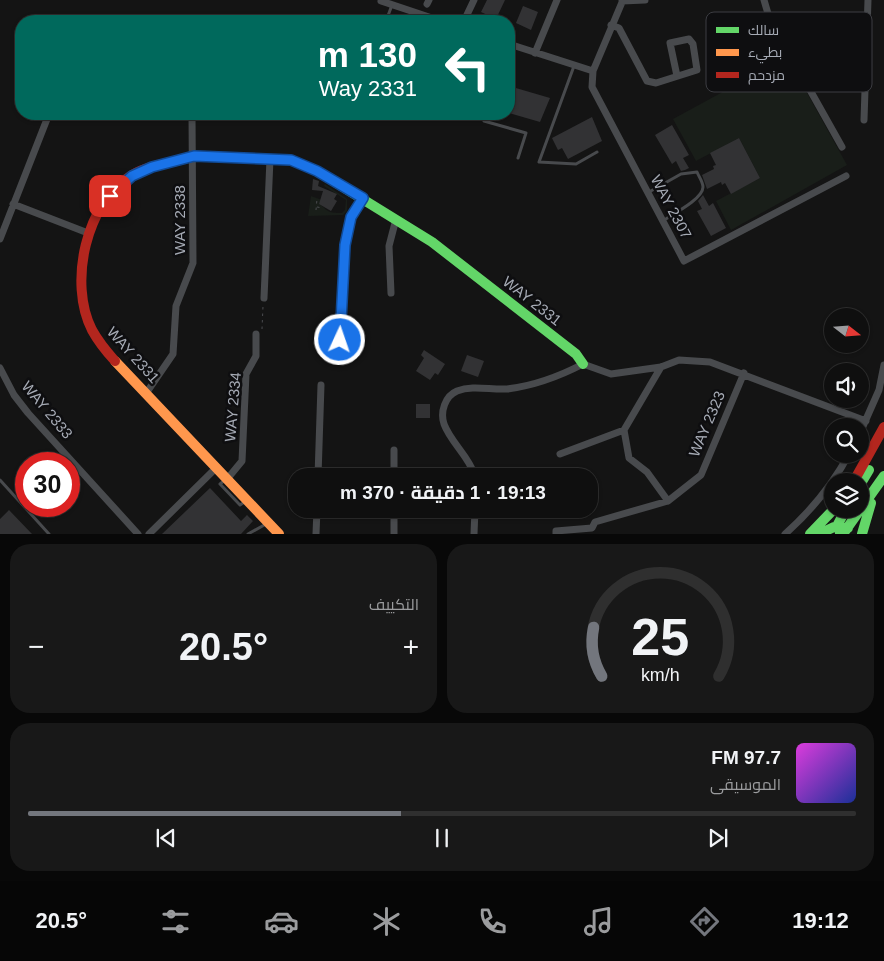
<!DOCTYPE html>
<html lang="ar">
<head>
<meta charset="utf-8">
<style>
  body { margin:0; font-family:Helvetica,Cairo,sans-serif; background:#181818; color:#f1f3f6; direction:rtl; height:100vh; display:flex; flex-direction:column; font-size:19px; white-space:nowrap }
  * { box-sizing:border-box; margin:0 }
  p { font-size:16px; color:#9b9c9e }
  .icon { flex:none; width:28px; height:28px; fill:none; stroke:currentColor; stroke-width:2; stroke-linecap:round; stroke-linejoin:round }
  .map { position:relative; height:534px; overflow:hidden; direction:ltr }
  .panel { display:flex; flex-direction:column; gap:10px; padding:10px; background:#080808; flex:1 }
  .panel>* { flex:none }
  .banner { position:absolute; left:15px; top:15px; width:500px; height:105px; border-radius:20px; box-shadow:0 1px 4px #0004,0 0 0 1px #2f2f2f; direction:rtl; background:#00695c; color:#fff; overflow:hidden }
  .needle { width:32px; rotate:107deg }
  .tools { position:absolute; left:824px; top:308px; display:grid; gap:10px }
  .tools a { display:grid; place-items:center; width:45px; height:45px; border-radius:50%; background:#0f0f0f; box-shadow:0 1px 4px #0004,0 0 0 1px #2f2f2f; font-size:25px }
  .speed { position:absolute; left:15px; top:452px; display:flex; gap:10px; font-size:25px; font-weight:700; text-align:center }
  .speed>* { display:grid; place-content:center; width:65px; height:65px; border-radius:50%; background:#0f0f0f; box-shadow:0 1px 4px #0004,0 0 0 1px #2f2f2f; line-height:1 }
  .speed .limit { border:8px solid #d22; background:#fff; color:#111 }
  .pin { position:absolute; display:grid; place-items:center; width:42px; height:42px; color:#fff; margin:-21px; border-radius:10px; box-shadow:0 2px 8px #0006 }
  .me { position:absolute; width:55px; margin:-28px; rotate:3deg; stroke-linejoin:round; filter:drop-shadow(0 0 4px #0008) }
  .turn { display:flex; align-items:center; gap:18px; height:105px; padding:0 15px; font-size:22px }
  .turn .icon { width:65px; height:65px; stroke-width:2.5 }
  .turn b { display:block; font-size:35px; line-height:42px }
  .big { font-size:38px; font-weight:700; line-height:1.1 }
  .panel .widget { flex:1; display:flex; flex-direction:column; justify-content:center; gap:8px; min-width:0; padding:0 18px; border-radius:20px; background:#181818 }
  .panel .dial { align-items:center; gap:0 }
  .dial svg { height:130px; overflow:visible; fill:none; stroke:#2f2f2f; stroke-width:7; stroke-linecap:round; text-anchor:middle }
  .dial text { fill:#f1f3f6; stroke:none }
  .song { display:flex; align-items:center; gap:15px }
  .cover { width:60px; height:60px; border-radius:8px; background:linear-gradient(135deg,hsl(300 70% 55%),hsl(230 70% 35%)) }
  .played { height:5px; border-radius:2px; background:linear-gradient(90deg,#73767d 45%,#2f2f2f 45%) }
  .keys { display:flex; justify-content:space-around; direction:ltr }
  .heat { display:flex; justify-content:space-between; align-items:center; font-size:28px; direction:ltr }
  .panel .tiles { flex:1; display:grid; gap:10px; grid-template-columns:1fr 1fr }
  .widget:last-child { grid-column:span 2 }
  .trip { position:absolute; left:288px; top:468px; width:310px; height:50px; border-radius:20px; background:#0f0f0f; box-shadow:0 1px 4px #0004,0 0 0 1px #2f2f2f; font-weight:700; line-height:50px; text-align:center; direction:rtl }
  .tabs { display:flex; height:80px; justify-content:space-around; align-items:center; background:#060606; color:#9b9c9e }
  .tabs .icon { width:35px; height:35px }
  .tabs .selected { color:#73767d }
  .tabs b { font-size:22px; color:#f1f3f6 }
  .map>svg:first-child { display:block }
  .green { fill:#191e19 }
  .building { fill:#323234 }
  .lines { fill:none; stroke-linecap:round; stroke-linejoin:round }
  .path { stroke:#4a4b4f; stroke-width:1; stroke-dasharray:2.5 4; stroke-linecap:butt }
  .lane { stroke:#484a4d; stroke-width:3 }
  .street { stroke:#484a4d; stroke-width:7 }
  .fast { stroke:#63d668; stroke-width:10 }
  .slow { stroke:#ff974d; stroke-width:10 }
  .jam { stroke:#b3261e; stroke-width:10 }
  .route-casing { stroke:#114b97; stroke-width:12 }
  .route { stroke:#1a73e8; stroke-width:9 }
  .labels { text-anchor:middle; stroke-width:5; stroke-linejoin:round; paint-order:stroke }
  .street-label { font-size:15px; fill:#a6abb5; stroke:#0e0e10 }
  .key { fill:#0e0e10; stroke:#3c3d42; stroke-width:1 }
  .key-label { font-size:14px; fill:#a6abb5 }
</style>
</head>
<body>
<div class="map">
<svg width="884" height="534" viewBox="0 0 884 534">
  <rect width="100%" height="100%" fill="#141414"/>
  <path class="green" d="M787,57L847,165L731,230L716,201L760,178L739,138L696,161L673,119Z
    M325,184L347,199V211L343,215L308,216L311,196L322,200L320,204C328,212 329,213 342,213L345,210L346,200L324,186Z"/>
  <path class="building" d="M487,0H505L496,19L481,12Z
    M523,6L538,12L531,30L516,23Z
    M509,86L550,98L540,122L509,113Z
    M592,117L602,141L568,159L562,148L558,150L552,138Z
    M672,125L689,155L683,158L689,168L685,170L681,171L676,161L672,164L655,135Z
    M739,138L760,178L731,194L725,183L722,185L721,182L707,189L702,175L714,169L713,166L716,165L710,153Z
    M313,179L319,181L318,186L337,194L334,199L337,201L331,211L319,204L323,191L312,190Z
    M703,195L709,206L713,203L726,228L711,236L697,211L702,209L698,201Z
    M424,350L445,364L438,375L435,373L430,380L416,371L424,358L421,355Z
    M467,355L484,361L478,377L461,371Z
    M416,404H430V418H416Z
    M210,488L241,521L247,515L253,521L241,534H162Z
    M9,510L32,534H0V519Z"/>
  <g class="lines">
    <path class="path" d="M317,207L323,208
      M316,210L317,199
      M262,329L263,306"/>
    <path class="lane" d="M386,21L392,5
      M574,66L539,162L576,164L597,152
      M486,114L484,121L526,133L518,158
      M649,192L681,174L697,172C699,177 703,182 703,187C703,199 673,214 664,220
      M0,480L49,534
      M225,480L220,484L240,505L246,501
      M248,534L266,524"/>
    <path class="street" d="M623,0L593,71L592,87L684,261L846,176
      M764,0L769,17L842,147
      M381,1L441,21
      M622,1L645,0
      M427,4L429,0
      M464,21L474,0
      M611,25L619,28L647,81L656,83L697,70L693,44L689,39L670,43L677,76
      M788,25L867,20
      M509,44L593,71
      M535,53L557,0
      M864,120L868,0
      M13,204L88,233
      M0,239L49,114
      M391,293L389,246L396,219
      M264,298L270,159
      M340,340L345,245L351,217L363,198
      M661,367L624,430L629,458L647,472L668,501
      M0,368L14,395L28,413L138,534
      M147,392L173,354L176,306L193,263L192,114
      M860,433L879,390L884,365
      M394,450V476
      M560,454L624,430
      M318,476L321,385
      M475,476C469,456 451,443 444,424C440,412 445,396 457,391C473,385 490,390 507,389C532,386 560,376 583,364L611,374L661,367L679,360L710,362L866,421
      M228,478L242,461L246,374L256,356V334
      M394,509V534
      M149,534L217,467
      M316,534L317,509
      M474,534L475,509
      M556,534V531L592,528L595,522L668,501L701,475L744,373
      M785,534C811,511 833,484 849,454"/>
    <path class="fast" d="M176,161L194,156L291,160L317,171L432,242L576,354L583,364
      M860,485L869,470
      M840,533L838,524L846,509
      M810,534L834,509
      M819,534L834,527L848,528
      M843,534L884,476
      M862,534L871,503"/>
    <path class="slow" d="M115,361L279,534"/>
    <path class="jam" d="M115,361C106,351 98,341 92,330C68,283 86,202 132,175C145,167 162,164 176,161
      M854,481L884,427"/>
  </g>
  <g class="lines">
    <defs>
      <path id="route" d="M110,196L132,176L152,167L194,156L291,160L317,171L363,198L351,217L345,245L340,340"/>
    </defs>
    <use href="#route" class="route-casing"/>
    <use href="#route" class="route"/>
  </g>
  <g class="labels">
    <g class="street-label">
      <text transform="translate(671 207) rotate(62)" y="5">WAY 2307</text>
      <text transform="translate(180 220) rotate(-90)" y="5">WAY 2338</text>
      <text transform="translate(532 301) rotate(38)" y="5">WAY 2331</text>
      <text transform="translate(133 355) rotate(48)" y="5">WAY 2331</text>
      <text transform="translate(233 407) rotate(-85)" y="5">WAY 2334</text>
      <text transform="translate(47 410) rotate(50)" y="5">WAY 2333</text>
      <text transform="translate(707 424) rotate(-67)" y="5">WAY 2323</text>
    </g>
  </g>
  <rect x="706" y="12" width="166" height="80" rx="8" class="key"/>
  <rect x="716" y="27" width="23" height="6" fill="#63d668"/>
  <rect x="716" y="49" width="23" height="7" fill="#ff974d"/>
  <rect x="716" y="72" width="23" height="6" fill="#b3261e"/>
  <g class="key-label">
    <text x="748" y="35">سالك</text>
    <text x="748" y="57">بطيء</text>
    <text x="748" y="80">مزدحم</text>
  </g>
</svg>
<div class="tools">
<a><svg class="needle" viewBox="-14 -14 28 28"><path d="M0-13l5 13h-10z" fill="#e53935"/><path d="M0 13l5-13h-10z" fill="#9b9c9e"/></svg></a>
<a><svg class="icon" aria-label="sound" viewBox="0 0 24 24"><path d="M4 9h4l5-4v14l-5-4H4zM17 9q2 3 0 6"/></svg></a>
<a><svg class="icon" aria-label="search" viewBox="0 0 24 24"><circle cx="10" cy="10" r="6"/><path d="M15 15l6 6"/></svg></a>
<a><svg class="icon" aria-label="layers" viewBox="0 0 24 24"><path d="M12 4l9 5-9 5-9-5zM3 14l9 5 9-5"/></svg></a>
</div>
<div class="speed"><div class="limit">30</div></div>
<div class="pin" style="left:110px;top:196px;background:#d93025"><svg class="icon" aria-label="arrive" viewBox="0 0 24 24"><path d="M6 21V4h12l-3 4 3 4H6"/></svg></div>
<svg class="me" style="left:340px;top:340px" viewBox="-20 -20 40 40"><circle r="17" fill="#1a73e8" stroke="#fff" stroke-width="3"/><path d="M0-11L8 9 0 5-8 9z" fill="#fff"/></svg>
<div class="trip">19:13 · 1 دقيقة · 370 m</div>
<div class="banner">
<div class="turn"><svg class="icon" aria-label="left" viewBox="0 0 24 24"><path d="M17 20v-9H6M10 6l-5 5 5 5"/></svg><div><b>130 m</b>Way 2331</div></div>
</div>
</div>
<section class="panel">
<div class="tiles">
<div class="widget dial"><svg viewBox="0 0 100 80">
<path d="M14 69A42 42 0 1 1 86 69"/>
<path d="M14 69A42 42 0 0 1 9 39" stroke="#73767d"/>
<text x="50" y="56" font-size="32" font-weight="700">25</text>
<text x="50" y="72" font-size="11">km/h</text>
</svg></div>
<div class="widget"><p>التكييف</p>
<div class="heat"><a>−</a><b class="big">20.5°</b><a>+</a></div>
</div>
<div class="widget">
<div class="song"><i class="cover"></i><div><b>97.7 FM</b><p>الموسيقى</p></div></div>
<div class="played"></div>
<div class="keys"><svg class="icon" aria-label="previous" viewBox="0 0 24 24"><path d="M18 5L8 12l10 7zM5 5v14"/></svg><svg class="icon" aria-label="pause" viewBox="0 0 24 24"><path d="M8 5v14M16 5v14"/></svg><svg class="icon" aria-label="next" viewBox="0 0 24 24"><path d="M6 5l10 7-10 7zM19 5v14"/></svg></div>
</div>
</div>
</section>
<nav class="tabs">
<b>19:12</b>
<svg class="icon selected" aria-label="directions" viewBox="0 0 24 24"><path d="M12 3l9 9-9 9-9-9zM9 14v-3h6M13 9l2 2-2 2"/></svg>
<svg class="icon" aria-label="music" viewBox="0 0 24 24"><path d="M9 18V5l10-2v13"/><circle cx="6" cy="18" r="3"/><circle cx="16" cy="16" r="3"/></svg>
<svg class="icon" aria-label="phone" viewBox="0 0 24 24"><path d="M5 4h4l2 5-3 2q2 4 5 5l2-3 5 2v4C11 20 4 13 5 4z"/></svg>
<svg class="icon" aria-label="climate" viewBox="0 0 24 24"><path d="M12 3v18M4 7l16 10M4 17L20 7"/></svg>
<svg class="icon" aria-label="car" viewBox="0 0 24 24"><path d="M5 17H2v-5l4-1 3-4h7l3 4 3 1v5h-3M9 17h6M6 11h13"/><circle cx="7" cy="17" r="2"/><circle cx="17" cy="17" r="2"/></svg>
<svg class="icon" aria-label="filters" viewBox="0 0 24 24"><path d="M4 7h16M4 17h16"/><circle cx="9" cy="7" r="2"/><circle cx="15" cy="17" r="2"/></svg>
<b>20.5°</b>
</nav>
</body>
</html>
